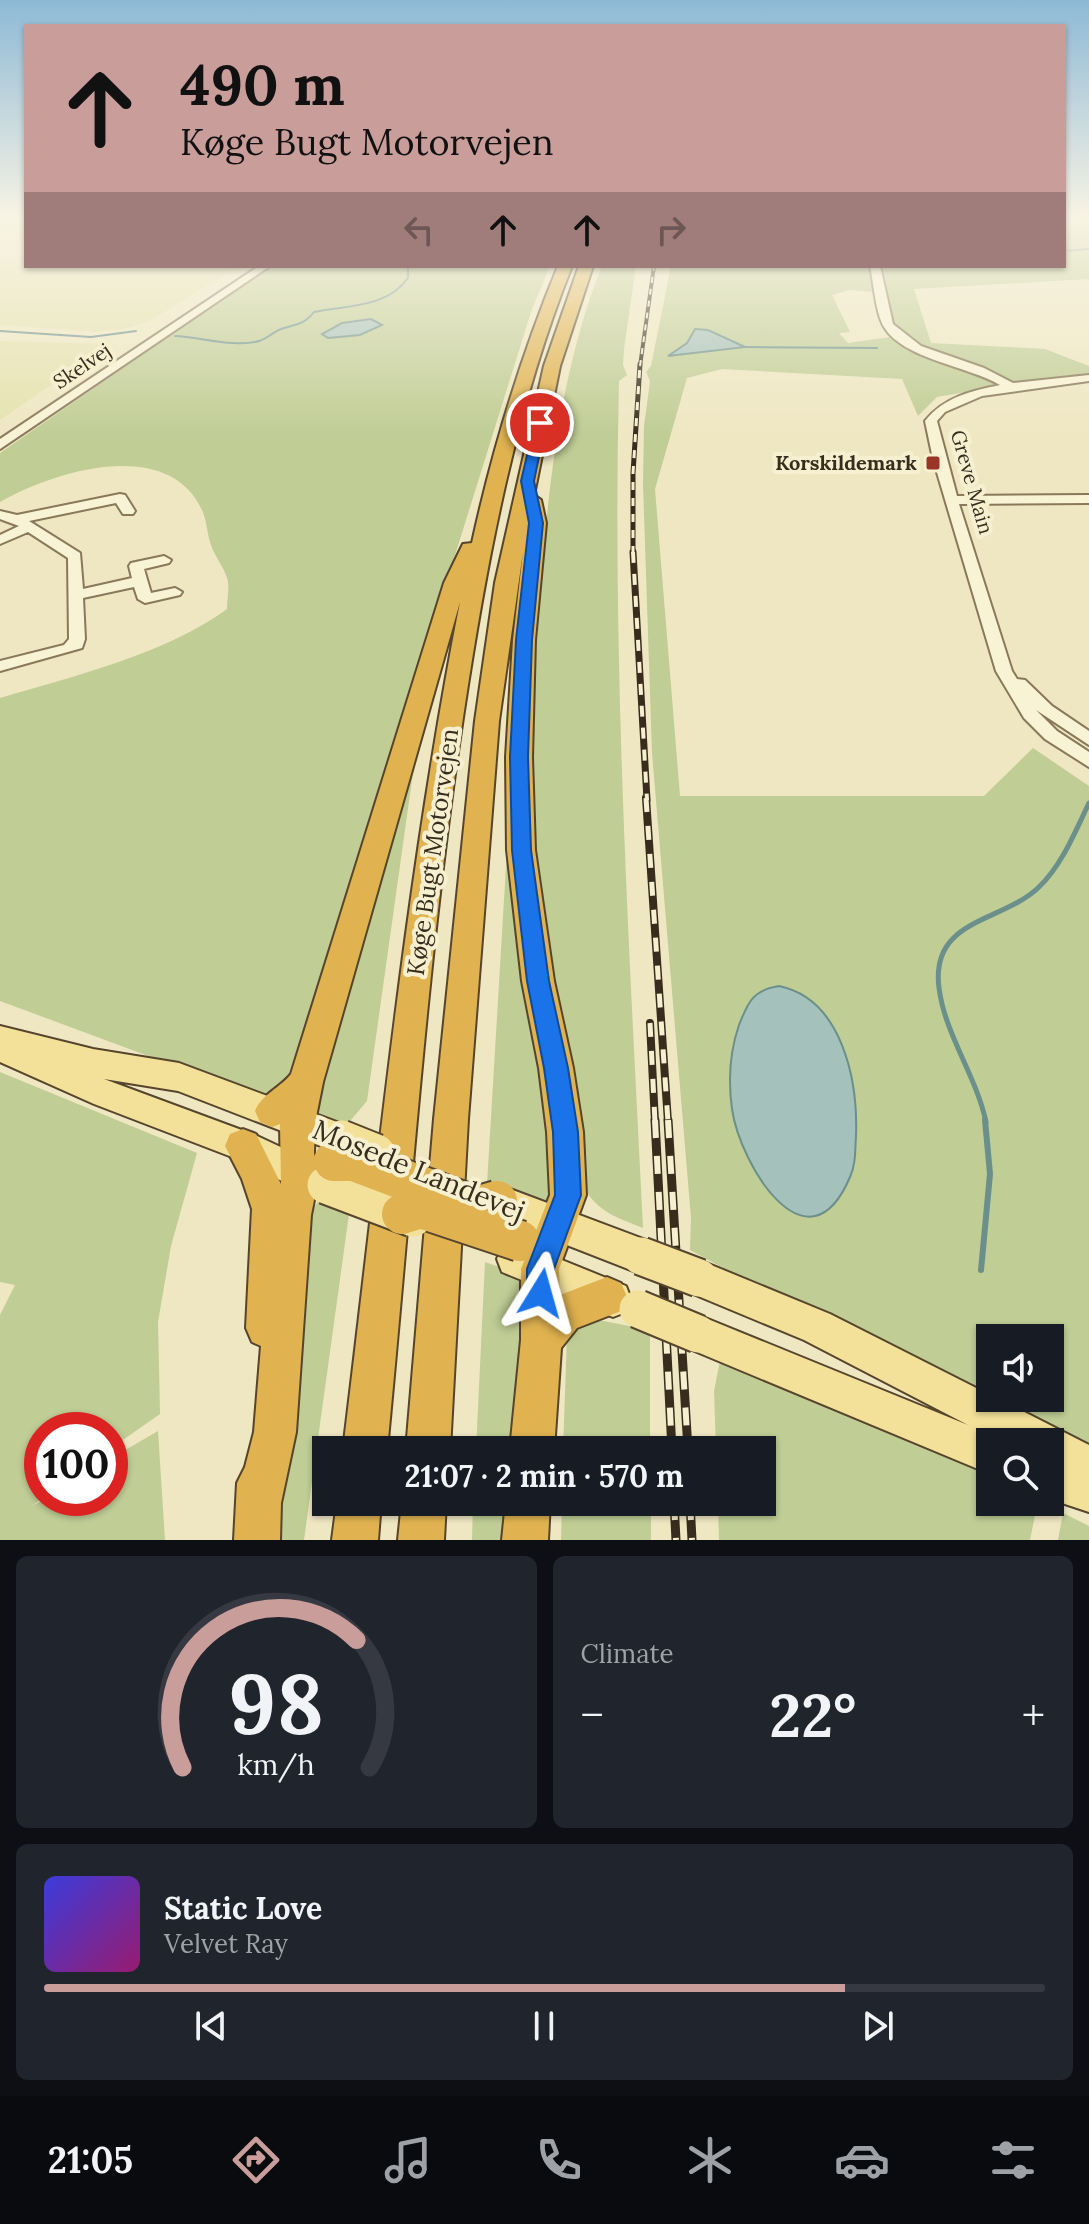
<!DOCTYPE html>
<html lang="en">
<head>
<meta charset="utf-8">
<style>
  body { margin:0; font-family:Lora,serif; background:#20242c; color:#f1f3f6; height:100vh; display:flex; flex-direction:column; font-size:30px; white-space:nowrap }
  * { box-sizing:border-box; margin:0 }
  p { font-size:26px; color:#9ea1a6 }
  .icon { flex:none; width:44px; height:44px; fill:none; stroke:currentColor; stroke-width:2; stroke-linecap:round; stroke-linejoin:round }
  .map { position:relative; height:1540px; overflow:hidden }
  .drawer { display:flex; flex-direction:column; gap:16px; padding:16px; background:#0d0f14; flex:1 }
  .drawer>* { flex:none }
  .banner { position:absolute; left:24px; top:24px; width:1042px; height:244px; border-radius:0px; box-shadow:0 2px 6px #0004; background:#c99d99; color:#111; overflow:hidden }
  .fabs { position:absolute; left:976px; top:1324px; display:grid; gap:16px }
  .fabs a { display:grid; place-items:center; width:88px; height:88px; border-radius:0px; background:#171b24; box-shadow:0 2px 6px #0004; font-size:40px }
  .speed { position:absolute; left:24px; top:1412px; display:flex; gap:16px; font-size:40px; font-weight:700; text-align:center }
  .speed>* { display:grid; place-content:center; width:104px; height:104px; border-radius:50%; background:#171b24; box-shadow:0 2px 6px #0004; line-height:1 }
  .speed .limit { border:12px solid #d22; background:#fff; color:#111 }
  .pin { position:absolute; display:grid; place-items:center; width:68px; height:68px; color:#fff; margin:-34px; border:4px solid #fff; border-radius:50%; box-shadow:0 2px 8px #0007 }
  .me { position:absolute; width:88px; margin:-44px; rotate:8deg; stroke-linejoin:round; filter:drop-shadow(0 0 6px #0008) }
  .turn { display:flex; align-items:center; gap:28px; height:168px; padding:0 24px; font-size:36px }
  .turn .icon { width:104px; height:104px; stroke-width:2.5 }
  .turn b { display:block; font-size:56px; line-height:68px }
  .lanes { display:flex; align-items:center; height:76px; padding:0 24px; background:#0003; justify-content:center; gap:40px; direction:ltr }
  .lanes .off { opacity:.35 }
  .big { font-size:60px; font-weight:800; line-height:1.1 }
  .drawer .widget { flex:1; display:flex; flex-direction:column; justify-content:center; gap:12px; min-width:0; padding:0 28px; border-radius:12px; background:#20242c }
  .drawer .dial { align-items:center; gap:0 }
  .dial svg { height:208px; overflow:visible; fill:none; stroke:#363941; stroke-width:7; stroke-linecap:round; text-anchor:middle }
  .dial text { fill:#f1f3f6; stroke:none }
  .song { display:flex; align-items:center; gap:24px }
  .cover { width:96px; height:96px; border-radius:12px; background:linear-gradient(135deg,hsl(240 70% 55%),hsl(320 70% 35%)) }
  .played { height:8px; border-radius:4px; background:linear-gradient(90deg,#c99d99 80%,#363941 80%) }
  .keys { display:flex; justify-content:space-around; direction:ltr }
  .heat { display:flex; justify-content:space-between; align-items:center; font-size:44px; direction:ltr }
  .drawer .tiles { flex:1; display:grid; gap:16px; grid-template-columns:1fr 1fr }
  .widget:last-child { grid-column:span 2 }
  .trip { position:absolute; left:312px; top:1436px; width:464px; height:80px; border-radius:0px; background:#171b24; box-shadow:0 2px 6px #0004; font-weight:800; line-height:80px; text-align:center }
  .menu { display:flex; height:128px; justify-content:space-around; align-items:center; background:#090b0e; color:#9ea1a6 }
  .menu .icon { width:56px; height:56px }
  .menu .active { color:#c99d99 }
  .menu b { font-size:36px; color:#f1f3f6 }
  .map>svg:first-child { display:block }
  .farmland { fill:#e5e2af }
  .green { fill:#c0cd95; fill-rule:evenodd }
  .water { fill:#a4c1bc; stroke:#6b8f8b; stroke-width:2 }
  .lines { fill:none; stroke-linecap:round; stroke-linejoin:round }
  .stream-far2 { stroke:#6b8f8b; stroke-width:2 }
  .stream-far1 { stroke:#6b8f8b; stroke-width:5 }
  .stream { stroke:#6b8f8b; stroke-width:6 }
  .minor-casing { stroke:#897859; stroke-width:4 }
  .major-casing { stroke:#56452d; stroke-width:4 }
  .highway-casing { stroke:#56452d; stroke-width:4 }
  .minor { fill:#f9f3d5; fill-rule:evenodd }
  .major { fill:#f3e199; fill-rule:evenodd }
  .highway { fill:#e0b250; fill-rule:evenodd }
  .rail-far4-casing { stroke:#382d1d; stroke-width:4 }
  .rail-far3-casing { stroke:#382d1d; stroke-width:5 }
  .rail-far2-casing { stroke:#382d1d; stroke-width:7 }
  .rail-far1-casing { stroke:#382d1d; stroke-width:8 }
  .rail-casing { stroke:#382d1d; stroke-width:9 }
  .rail-far4 { stroke:#f6f0d1; stroke-width:2; stroke-dasharray:6; stroke-linecap:butt }
  .rail-far3 { stroke:#f6f0d1; stroke-width:3; stroke-dasharray:8; stroke-linecap:butt }
  .rail-far2 { stroke:#f6f0d1; stroke-width:4; stroke-dasharray:11; stroke-linecap:butt }
  .rail-far1 { stroke:#f6f0d1; stroke-width:5; stroke-dasharray:14; stroke-linecap:butt }
  .rail { stroke:#f6f0d1; stroke-width:6; stroke-dasharray:18; stroke-linecap:butt }
  .major-bridge-casing { stroke:#56452d; stroke-width:41; stroke-linecap:butt }
  .highway-bridge-casing { stroke:#56452d; stroke-width:44; stroke-linecap:butt }
  .major-bridge { stroke:#f3e199; stroke-width:37 }
  .highway-bridge { stroke:#e0b250; stroke-width:40 }
  .route { fill:#1a73e8; stroke:#114b97; stroke-width:2 }
  .poi-dot { fill:#993427; stroke:#f6f0d1; stroke-width:3 }
  .labels { text-anchor:middle; stroke-width:8; stroke-linejoin:round; paint-order:stroke }
  .far-street-label { font-size:20px; fill:#382d1d; stroke:#f6f0d1 }
  .far-poi-label { font-size:20px; font-weight:bold; fill:#382d1d; stroke:#f6f0d1; text-anchor:end }
  .street-label { font-size:24px; fill:#382d1d; stroke:#f6f0d1 }
  .near-street-label { font-size:28px; fill:#382d1d; stroke:#f6f0d1 }
</style>
</head>
<body>
<div class="map">
<svg width="1089" height="1540" viewBox="0 0 1089 1540">
  <rect width="100%" height="100%" fill="#efe7c2"/>
  <path class="farmland" d="M0,220H26V241L0,244Z
    M26,255V266H239L148,322L123,329L96,332L0,325V258Z
    M0,341L110,344L0,420Z"/>
  <path class="green" d="M1064,220H1089V279L914,289L931,343L1045,349L1089,366V375C1069,378 1047,384 1027,384C1010,384 910,343 896,331L879,266H1064Z
    M270,266H550L531,312L283,1106L0,1001V698C71,677 168,653 227,609C227,599 230,587 227,578C224,567 215,557 211,545C207,534 207,521 202,510C168,436 54,471 0,502V453Z
    M602,266H636L624,349L623,365L627,375L619,381C612,664 629,946 643,1228C621,1219 596,1212 585,1188C577,1171 584,1125 580,1104C566,1024 544,946 537,865C529,762 534,658 543,556C552,458 565,358 602,266Z
    M671,266H869L874,292L849,290L832,295L850,332L839,333L848,343L890,337L919,352L975,371L995,383L989,388L937,397L918,416L902,379L722,369L687,378L655,489L680,796H984L1033,748L1089,786V1454L778,1298L690,1250L691,1218L652,753L643,484L644,426L650,381L646,372L651,366ZM990,1338H1050V1398H990Z
    M419,730L367,1101L345,1127L309,1113Z
    M512,766L556,1193L549,1202H531L487,1184Z
    M0,1072L197,1153L171,1246L158,1322L160,1414L110,1449V1430H42V1498L32,1506L47,1498H110V1459L158,1431L165,1540H0V1315L15,1285L0,1282Z
    M322,1195L350,1207L304,1540H276L305,1222Z
    M485,1262L528,1277L512,1450H476Z
    M583,1317L650,1330V1450H563L567,1337Z
    M721,1356L990,1471V1502H1025L1035,1515L1030,1540H719L718,1502H762V1450H716L714,1391Z
    M473,1502H508L504,1540H472Z
    M562,1502H651V1540H561Z
    M1063,1513L1089,1526V1540H1058Z"/>
  <path class="water" d="M371,319L382,325L360,335L328,338L322,334L342,323Z
    M695,329L708,330L745,347L668,356L687,343Z
    M779,986C842,999 858,1080 856,1136C855,1150 856,1164 850,1177C808,1276 740,1165 732,1109C728,1080 730,1051 739,1025C748,1002 753,990 779,986Z"/>
  <g class="lines">
    <path class="stream-far2" d="M1064,251L1089,249
      M0,331L91,337L136,331
      M175,336C200,337 236,348 259,341C267,339 273,332 281,329C296,324 304,325 314,312C347,305 387,308 408,278V266
      M745,347L877,348"/>
    <path class="stream-far1" d="M986,1122C976,1075 945,1035 939,988C930,918 1002,923 1039,887C1062,865 1075,832 1089,803"/>
    <path class="stream" d="M981,1270L990,1174L985,1120"/>
    <defs>
      <path id="minor" d="M259,266H270L0,449V439Z
        M870,266H880L893,324L921,346L984,368L1013,383L1089,375V381L982,396L945,412L937,421L957,496L1089,495V503L959,504L1012,671L1017,679L1025,680L1052,706L1089,731V745L1036,710L1057,731L1089,752V767L1045,739L1024,718L996,671L933,459L925,421C944,397 971,391 1000,385C968,366 903,359 884,327C875,311 874,284 870,266Z
        M120,494L125,495L135,511L133,514H123L116,503L29,521L80,553L83,589L132,578L129,566L131,563L164,556L171,560L169,563L144,569L151,593L175,588L182,592L180,595L145,603L138,599L134,587L83,598L85,639L82,648L0,671V661L64,645L69,639L68,558L28,532L0,544V535L19,526L0,519V511L17,515Z"/>
      <path id="major" d="M0,1026L93,1049L179,1063L353,1128L357,1139L353,1150L341,1154L178,1091L104,1079L255,1135L323,1167L328,1179L323,1191L311,1195L232,1157L94,1104L0,1062Z
        M497,1184L654,1243L659,1256L654,1269L641,1274L485,1213L480,1201L485,1189Z
        M515,1241L626,1286L631,1299L626,1312L613,1317L502,1272L497,1259L502,1246Z
        M699,1260L830,1314L990,1395V1398H997L1089,1445V1512L1050,1499V1442H990V1474L685,1347L679,1334L685,1321L698,1315L968,1425L804,1340L686,1291L681,1278L686,1265Z"/>
      <path id="highway" d="M558,266H572C515,409 487,559 464,711C427,956 411,1203 387,1450H343C378,1166 405,883 460,602L323,1082L315,1122L314,1153L319,1175L311,1215L296,1432L281,1503L280,1540H234L237,1483L245,1467L254,1432L261,1346L252,1342L246,1328L252,1209L242,1179L225,1146L230,1134L243,1129L256,1134L281,1184L280,1124L272,1127L260,1122L255,1111C262,1094 280,1088 291,1074L444,583L463,544L472,543C493,447 521,356 558,266Z
        M579,266H593L560,366L534,495L541,500L546,523L535,640L532,757L535,850L554,981L573,1068L583,1132L586,1195L559,1269L560,1295L607,1277L621,1283L627,1297L621,1311L577,1328L561,1348L554,1450H510L521,1340V1269L550,1195L547,1132L539,1068L522,981L507,850L506,757L513,640L523,552L499,721L468,1119L450,1450H406L434,1119L475,721L495,583L544,366Z
        M337,1502H381L378,1540H332Z
        M402,1502H446L444,1540H398Z
        M506,1502H550L548,1540H502Z"/>
    </defs>
    <use href="#minor" class="minor-casing"/>
    <use href="#major" class="major-casing"/>
    <use href="#highway" class="highway-casing"/>
    <use href="#minor" class="minor"/>
    <use href="#major" class="major"/>
    <use href="#highway" class="highway"/>
    <defs>
      <path id="rail-far4" d="M640,366L654,266"/>
      <path id="rail-far3" d="M633,554V473L640,364"/>
      <path id="rail-far2" d="M633,552L647,800"/>
      <path id="rail-far1" d="M646,798L668,1122
        M650,1023L655,1122"/>
      <path id="rail" d="M655,1120L672,1450
        M668,1120L688,1450
        M674,1502L676,1540
        M690,1502L692,1540"/>
    </defs>
    <use href="#rail-far4" class="rail-far4-casing"/>
    <use href="#rail-far3" class="rail-far3-casing"/>
    <use href="#rail-far2" class="rail-far2-casing"/>
    <use href="#rail-far1" class="rail-far1-casing"/>
    <use href="#rail" class="rail-casing"/>
    <use href="#rail-far4" class="rail-far4"/>
    <use href="#rail-far3" class="rail-far3"/>
    <use href="#rail-far2" class="rail-far2"/>
    <use href="#rail-far1" class="rail-far1"/>
    <use href="#rail" class="rail"/>
    <defs>
      <path id="major-bridge" d="M341,1139L376,1153
        M326,1185L413,1218
        M641,1256L699,1278
        M638,1309L698,1334"/>
      <path id="highway-bridge" d="M334,1161H354L476,1207L497,1201
        M402,1214L421,1208L520,1241"/>
    </defs>
    <use href="#major-bridge" class="major-bridge-casing"/>
    <use href="#highway-bridge" class="highway-bridge-casing"/>
    <use href="#major-bridge" class="major-bridge"/>
    <use href="#highway-bridge" class="highway-bridge"/>
  </g>
  <linearGradient id="sky" x2="0" y2="1"><stop stop-color="#8db9d6"/><stop offset="0.5" stop-color="#f8f4e4"/><stop offset="1" stop-color="#f8f4e4" stop-opacity="0"/></linearGradient>
  <rect width="1089" height="436" fill="url(#sky)"/>
  <path class="route" d="M535,421L546,423L534,481L543,523L532,640L528,757L531,850L549,981L568,1068L578,1132L581,1195L554,1269V1293L550,1303L541,1307L531,1303L527,1293V1269L555,1195L553,1132L544,1068L527,981L512,850L510,757L516,640L529,523L521,481Z"/>
  <rect class="poi-dot" x="925" y="455" width="16" height="16" rx="4"/>
  <g class="labels">
    <g class="far-street-label">
      <text transform="translate(82 366) rotate(-34)" y="7">Skelvej</text>
      <text transform="translate(972 482) rotate(74)" y="7">Greve Main</text>
    </g>
    <g class="far-poi-label">
      <text x="917" y="470">Korskildemark</text>
    </g>
    <g class="street-label">
      <text transform="translate(433 852) rotate(-82)" y="8">Køge Bugt Motorvejen</text>
    </g>
    <g class="near-street-label">
      <text transform="translate(419 1170) rotate(22)" y="10">Mosede Landevej</text>
    </g>
  </g>
</svg>
<div class="fabs">
<a><svg class="icon" aria-label="sound" viewBox="0 0 24 24"><path d="M4 9h4l5-4v14l-5-4H4zM17 9q2 3 0 6"/></svg></a>
<a><svg class="icon" aria-label="search" viewBox="0 0 24 24"><circle cx="10" cy="10" r="6"/><path d="M15 15l6 6"/></svg></a>
</div>
<div class="speed"><div class="limit">100</div></div>
<div class="pin" style="left:540px;top:423px;background:#d93025"><svg class="icon" aria-label="arrive" viewBox="0 0 24 24"><path d="M6 21V4h12l-3 4 3 4H6"/></svg></div>
<svg class="me" style="left:541px;top:1293px" viewBox="-20 -20 40 40"><path d="M0-17L14 15 0 8-14 15z" fill="#1a73e8" stroke="#fff" stroke-width="4"/></svg>
<div class="trip">21:07 · 2 min · 570 m</div>
<div class="banner">
<div class="turn"><svg class="icon" aria-label="ahead" viewBox="0 0 24 24"><path d="M12 20V5M6 11l6-6 6 6"/></svg><div><b>490 m</b>Køge Bugt Motorvejen</div></div>
<div class="lanes"><svg class="icon off" aria-label="left" viewBox="0 0 24 24"><path d="M17 20v-9H6M10 6l-5 5 5 5"/></svg><svg class="icon" aria-label="ahead" viewBox="0 0 24 24"><path d="M12 20V5M6 11l6-6 6 6"/></svg><svg class="icon" aria-label="ahead" viewBox="0 0 24 24"><path d="M12 20V5M6 11l6-6 6 6"/></svg><svg class="icon off" aria-label="right" viewBox="0 0 24 24"><path d="M7 20v-9h11M14 6l5 5-5 5"/></svg></div>
</div>
</div>
<section class="drawer">
<div class="tiles">
<div class="widget dial"><svg viewBox="0 0 100 80">
<path d="M14 69A42 42 0 1 1 86 69"/>
<path d="M14 69A42 42 0 0 1 81 20" stroke="#c99d99"/>
<text x="50" y="56" font-size="32" font-weight="700">98</text>
<text x="50" y="72" font-size="11">km/h</text>
</svg></div>
<div class="widget"><p>Climate</p>
<div class="heat"><a>−</a><b class="big">22°</b><a>+</a></div>
</div>
<div class="widget">
<div class="song"><i class="cover"></i><div><b>Static Love</b><p>Velvet Ray</p></div></div>
<div class="played"></div>
<div class="keys"><svg class="icon" aria-label="previous" viewBox="0 0 24 24"><path d="M18 5L8 12l10 7zM5 5v14"/></svg><svg class="icon" aria-label="pause" viewBox="0 0 24 24"><path d="M8 5v14M16 5v14"/></svg><svg class="icon" aria-label="next" viewBox="0 0 24 24"><path d="M6 5l10 7-10 7zM19 5v14"/></svg></div>
</div>
</div>
</section>
<nav class="menu">
<b>21:05</b>
<svg class="icon active" aria-label="directions" viewBox="0 0 24 24"><path d="M12 3l9 9-9 9-9-9zM9 14v-3h6M13 9l2 2-2 2"/></svg>
<svg class="icon" aria-label="music" viewBox="0 0 24 24"><path d="M9 18V5l10-2v13"/><circle cx="6" cy="18" r="3"/><circle cx="16" cy="16" r="3"/></svg>
<svg class="icon" aria-label="phone" viewBox="0 0 24 24"><path d="M5 4h4l2 5-3 2q2 4 5 5l2-3 5 2v4C11 20 4 13 5 4z"/></svg>
<svg class="icon" aria-label="climate" viewBox="0 0 24 24"><path d="M12 3v18M4 7l16 10M4 17L20 7"/></svg>
<svg class="icon" aria-label="car" viewBox="0 0 24 24"><path d="M5 17H2v-5l4-1 3-4h7l3 4 3 1v5h-3M9 17h6M6 11h13"/><circle cx="7" cy="17" r="2"/><circle cx="17" cy="17" r="2"/></svg>
<svg class="icon" aria-label="filters" viewBox="0 0 24 24"><path d="M4 7h16M4 17h16"/><circle cx="9" cy="7" r="2"/><circle cx="15" cy="17" r="2"/></svg>
</nav>
</body>
</html>
